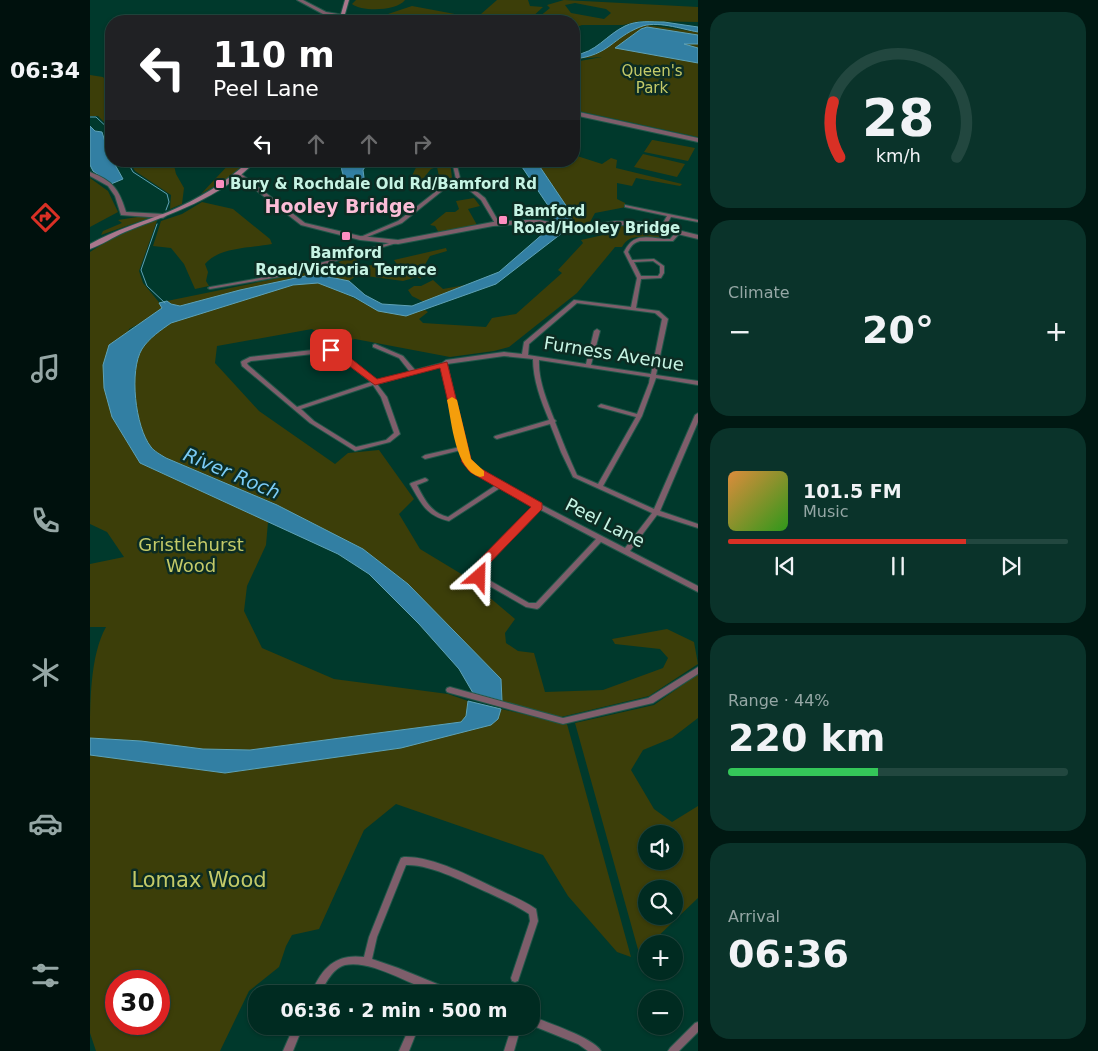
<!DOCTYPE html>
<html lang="en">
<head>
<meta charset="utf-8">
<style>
  body { margin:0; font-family:"DejaVu Sans",sans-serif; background:#0a332a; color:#f1f3f6; height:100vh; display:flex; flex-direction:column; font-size:19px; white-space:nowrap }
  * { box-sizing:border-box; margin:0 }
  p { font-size:16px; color:#95a7a5 }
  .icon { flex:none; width:28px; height:28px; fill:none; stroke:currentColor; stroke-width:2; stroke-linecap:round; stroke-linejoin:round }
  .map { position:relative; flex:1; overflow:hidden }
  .details { display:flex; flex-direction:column; gap:12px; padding:12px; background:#001812; width:400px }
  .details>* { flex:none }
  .top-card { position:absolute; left:15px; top:15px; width:475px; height:152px; border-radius:20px; box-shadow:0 1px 4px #0004,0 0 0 1px #22473f; background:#202124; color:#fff; overflow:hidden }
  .buttons { position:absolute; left:548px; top:825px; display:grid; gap:10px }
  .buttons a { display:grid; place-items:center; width:45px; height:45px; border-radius:50%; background:#002b21; box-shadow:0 1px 4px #0004,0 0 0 1px #22473f; font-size:25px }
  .speed { position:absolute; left:15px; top:970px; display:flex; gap:10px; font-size:25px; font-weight:700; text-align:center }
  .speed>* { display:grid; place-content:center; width:65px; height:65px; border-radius:50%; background:#002b21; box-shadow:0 1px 4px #0004,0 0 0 1px #22473f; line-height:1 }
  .speed .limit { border:8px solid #d22; background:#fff; color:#111 }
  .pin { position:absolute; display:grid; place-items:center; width:42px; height:42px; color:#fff; margin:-21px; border-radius:10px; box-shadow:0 2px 8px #0006 }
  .me { position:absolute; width:55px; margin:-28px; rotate:25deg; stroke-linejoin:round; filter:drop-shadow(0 0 4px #0008) }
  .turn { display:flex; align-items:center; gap:18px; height:105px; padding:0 25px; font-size:22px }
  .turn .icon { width:65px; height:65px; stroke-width:2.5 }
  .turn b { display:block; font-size:35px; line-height:42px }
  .lanes { display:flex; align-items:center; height:48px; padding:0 25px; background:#0003; justify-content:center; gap:25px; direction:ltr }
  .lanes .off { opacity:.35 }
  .big { font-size:38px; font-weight:700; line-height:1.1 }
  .details .tile { flex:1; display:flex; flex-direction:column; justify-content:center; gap:8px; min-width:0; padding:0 18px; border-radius:20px; background:#0a332a }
  .details .dial { align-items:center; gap:0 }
  .dial svg { height:130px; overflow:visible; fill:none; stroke:#22473f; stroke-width:7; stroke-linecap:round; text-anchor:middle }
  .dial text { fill:#f1f3f6; stroke:none }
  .song { display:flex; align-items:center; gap:15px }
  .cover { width:60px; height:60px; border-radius:8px; background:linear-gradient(135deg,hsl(30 70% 55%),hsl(110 70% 35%)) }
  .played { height:5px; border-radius:2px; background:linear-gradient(90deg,#d93025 70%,#22473f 70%) }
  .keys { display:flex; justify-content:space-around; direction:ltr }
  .heat { display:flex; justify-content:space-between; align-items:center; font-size:28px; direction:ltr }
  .charge { height:8px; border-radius:4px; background:linear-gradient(90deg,#34c759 44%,#22473f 0) }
  .trip { position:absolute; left:158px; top:985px; width:292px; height:50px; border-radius:20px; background:#002b21; box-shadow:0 1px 4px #0004,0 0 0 1px #22473f; font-weight:700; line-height:50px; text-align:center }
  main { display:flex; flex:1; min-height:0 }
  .tab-bar { display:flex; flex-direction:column; width:90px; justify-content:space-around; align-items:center; background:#00110d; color:#95a7a5 }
  .tab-bar .icon { width:35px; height:35px }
  .tab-bar .selected { color:#d93025 }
  .tab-bar b { font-size:22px; color:#f1f3f6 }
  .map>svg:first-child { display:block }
  .green { fill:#3c3e09; fill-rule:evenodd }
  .water { fill:#327fa3; stroke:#5ea2b6 }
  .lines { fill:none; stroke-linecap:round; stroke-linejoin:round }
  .stream { stroke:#5ea2b6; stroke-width:1 }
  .minor-casing { stroke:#205749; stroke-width:2 }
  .tertiary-casing { stroke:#205749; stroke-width:2 }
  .secondary-casing { stroke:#205749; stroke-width:2 }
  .minor { fill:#7e5e6b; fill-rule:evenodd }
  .tertiary { fill:#7e5e6b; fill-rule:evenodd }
  .secondary { fill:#a9778c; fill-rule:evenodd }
  .route { fill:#d93025; stroke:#8d1f18 }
  .slow { fill:#f59e0b }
  .poi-dot { fill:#fd8ec0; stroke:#0c2c23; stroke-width:2 }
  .labels { text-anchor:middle; stroke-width:5; stroke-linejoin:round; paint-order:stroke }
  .far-park-label { font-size:15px; fill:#c4ca68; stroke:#0c2c23 }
  .far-poi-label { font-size:15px; font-weight:bold; fill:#c6f4e4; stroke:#0c2c23; text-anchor:start }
  .street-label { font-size:18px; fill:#c6f4e4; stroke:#0c2c23 }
  .park-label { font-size:18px; fill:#c4ca68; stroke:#0c2c23 }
  .far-district-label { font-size:19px; font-weight:bold; fill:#fcbdd7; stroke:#0c2c23 }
  .water-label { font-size:19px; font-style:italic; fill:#7bcbf5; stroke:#0c2c23 }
  .near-park-label { font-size:21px; fill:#c4ca68; stroke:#0c2c23 }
</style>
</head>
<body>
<main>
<nav class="tab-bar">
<b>06:34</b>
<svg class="icon selected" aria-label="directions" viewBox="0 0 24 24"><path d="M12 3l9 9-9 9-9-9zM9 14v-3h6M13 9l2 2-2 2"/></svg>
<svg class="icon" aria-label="music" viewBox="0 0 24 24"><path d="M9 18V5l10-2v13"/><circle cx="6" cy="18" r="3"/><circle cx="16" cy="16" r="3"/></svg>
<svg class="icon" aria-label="phone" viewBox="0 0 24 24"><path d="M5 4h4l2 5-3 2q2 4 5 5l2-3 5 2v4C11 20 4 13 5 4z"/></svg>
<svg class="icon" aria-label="climate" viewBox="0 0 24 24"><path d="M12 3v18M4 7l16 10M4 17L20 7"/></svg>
<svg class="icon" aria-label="car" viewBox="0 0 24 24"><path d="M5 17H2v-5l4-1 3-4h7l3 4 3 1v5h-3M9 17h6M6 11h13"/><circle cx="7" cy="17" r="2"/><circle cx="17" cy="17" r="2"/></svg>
<svg class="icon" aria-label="filters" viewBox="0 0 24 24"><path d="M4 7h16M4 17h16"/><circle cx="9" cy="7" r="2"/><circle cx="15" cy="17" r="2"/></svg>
</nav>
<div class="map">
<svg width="608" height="1051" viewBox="0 0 608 1051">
  <rect width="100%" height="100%" fill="#00392c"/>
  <path class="green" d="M266,0H315C307,11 272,12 262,4Z
    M407,0H438L440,6L453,7L438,21H361L352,17H340L337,20L276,17L328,21H278L275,17H257V15L298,14L322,6L381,17L391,14Z
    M474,0L608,7V22L550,21L533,25H492L484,28V21H444L460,8L457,5ZM485,3L516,9L521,13L514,19L481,13L475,5Z
    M557,25L608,32V137L484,110V62L512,57L484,59L490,58L550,26Z
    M0,75L13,77L21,87V129L8,116H0Z
    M562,140H563L605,148L598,161L554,152Z
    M553,154L595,164L587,177L544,167Z
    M484,155L512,164L521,158L527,160L526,168L592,184L590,186L546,178L542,186L527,183V199L535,203L536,207L505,213L499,224L483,226L479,210L446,161H484Z
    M39,161H83L86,174L94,188L92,204L80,209L81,195L45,171Z
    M142,161H158L137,179L111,194Z
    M329,161H360L362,178L366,184L363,186L350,181L347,167L341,169L332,180L321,178Z
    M0,178L18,191L28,212L0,227Z
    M384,198L390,206L378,209L387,225L349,233L345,226L340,225L356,212H365L369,209L366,201Z
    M112,202L143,209L180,239L182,244C160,248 129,247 115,264L118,272L116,281L119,286L105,289L94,264L81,248L63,246L71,221L92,214Z
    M60,215L62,217L11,235L13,231L32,223L28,220Z
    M68,218L49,271L53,283L73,307L58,319L39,329L22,417L50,463L178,522L176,545L157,586L154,611L172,648L244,679L358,694L378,701L376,716L371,722L160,750L113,749L51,741L0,738C0,704 0,655 16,627H0V564L34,557L17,532L0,524V252L20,239Z
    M534,225L562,229L580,236C566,245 543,227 532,247H525L487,293L419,347L404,351L360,357L265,339L245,344L222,329L127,346L125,363L169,411L245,464L258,453L289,450L324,499L309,514L330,549L373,575L425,619L415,633L416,643L428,651L444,653L455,692L513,690L573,668L578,658L570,649L525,644L522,639L577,629L604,642L608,664L559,696L471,717L412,701L411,679L318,584L273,549L187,505L76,458C71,455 64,451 61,447C45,428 39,370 52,349C59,338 71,330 81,323C108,313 204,279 228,283C234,284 240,288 246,290C282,304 294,322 335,310L338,312L329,319L333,323L396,327L402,318L426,314L472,273L468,270L493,243L491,240L513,235L507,228Z
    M356,248L357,251L340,256L333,268L331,279L327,277L313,281L269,275L248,262L264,257L272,267L292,263L296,269L308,266L304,260Z
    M242,267L266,276L259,281L235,276L89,306L81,304L77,301Z
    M343,280L353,289L381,284L334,302L322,296L318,290L324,286H331Z
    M608,674V718L582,738L553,750L541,770L564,809L582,822L608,806V898L560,944H556V947L549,953L485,723L564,705ZM556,834H584V861H556ZM556,889H584V916H556Z
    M411,709L477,724L541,957L527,952L478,896L453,855L306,804L274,830L229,929L202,935L196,946L189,967L159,991L130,1051H6L0,1033V755L135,773L311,748L408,719ZM26,981H69V1024H26Z"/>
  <path class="water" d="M574,22L608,27V32C591,29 566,20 550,27C522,38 520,55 484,59V55C506,53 516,35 535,26C547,20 561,22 574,22Z
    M557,27L608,35V44H594L608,48V63L525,48L551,29Z
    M0,126L5,131L12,132L21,161H23L33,179L21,184L3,171L0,165Z
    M251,161H279L273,170L275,185L271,188C256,188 251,175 251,161Z
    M428,161H446L479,210L483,226L466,223L459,207Z
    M462,226L476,230L406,284L316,316L288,311L264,297L228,283L203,285L81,323C71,330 59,338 52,349C39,370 45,427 61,447C64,451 71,455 76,458L187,505L273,549L318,584L411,679L412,701L383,693L369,669L329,624L279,574L248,554L50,463L22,417L14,388L13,365L19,345L72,308L69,303L77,301L81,304L90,306L150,290L220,275L235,276L259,281L275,295L292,304L322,306L409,272Z
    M378,701L411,709L408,719L401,725L311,748L135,773L0,755V738L51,741L113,749L160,750L371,722L376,716Z"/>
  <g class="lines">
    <path class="stream" d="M442,21L445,17
      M0,117H6L21,131
      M37,161L43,172L77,194L79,202L76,210
      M67,224L51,270L57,286L75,303"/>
    <defs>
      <path id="minor" d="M362,161H366L370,178L395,198L410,224V225H406L391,200L366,179Z
        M353,186L357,187L312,223L272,239H268V238L308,221Z
        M535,205L608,220V222L581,217L574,229H572L570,228L577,216L535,207Z
        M586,232H588L590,233L583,241H550C543,243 541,246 538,252L542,260L564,259L574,266V273L571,278L551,279L546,308L569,311L578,319L566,375L608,381V385L566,378L552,416L513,486L564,509L605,415L608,413V422L570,511L608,524V528L567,515L540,551L608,586V592L511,542L449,608L447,609L436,607L387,579L384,569L444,506L410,488L359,521C336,516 331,503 320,484L321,483L335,478L337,479L338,480L337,481L327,485C334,499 341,513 358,517L406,485C388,475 376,472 371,450L335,459L332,457L335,455L370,447L352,366L287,384L297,397L310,434L300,442L265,451L220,423L152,366L151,362L152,361L160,357L241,348L252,354L287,381L320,372L309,358L283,347V345L285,344L313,356L325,370L352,363L356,360L414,352L432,354L434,342L484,300L541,307L547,278L534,252C544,230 561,239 580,239ZM563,261L570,266V273L568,276H551L544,262ZM487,303L565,313L572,319L561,374L501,365L510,331L507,329L504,331L496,364L438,355L439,344ZM240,352L248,356L281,382L207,407L158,365L157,363L161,361ZM414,356L443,359C443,380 451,401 459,420L405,436L404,437L405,438L407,439L460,424L471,452L483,477L562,513L535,548L450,504L386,469L379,460L357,364ZM449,360L560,377L559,383L547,414L511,404L508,406L509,407L546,417L508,484L487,475C479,458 472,440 465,422L466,421L464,419C457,401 448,380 449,360ZM283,385L291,397L304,433L296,440L266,447L224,421L211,409ZM449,509L506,539L446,603H439L392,576L390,570Z
        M306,241H308L310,242L195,276L120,289L118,288L120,287L192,274Z
        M608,667V674L563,703L473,724L360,693L357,692L356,690L357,688L360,687L473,718L558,698Z
        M314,857C342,856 380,876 405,888C419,895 433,900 446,909L448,921L428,981L425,982L422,981L421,978L440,921L439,914C427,906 414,900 401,894C378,884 341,864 316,865L287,937L282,959L308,968L362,990L365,991L366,994C360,994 353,995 347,993C322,986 281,959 255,965C243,968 235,984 230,994H221C231,969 245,953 274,957L279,937L307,867L311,858Z
        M441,1016C456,1022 504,1038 511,1051H498L488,1044L441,1025Z
        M608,1022V1032L589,1051H578L580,1048L605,1023Z
        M204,1026H213L203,1051H193Z
        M320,1026H329L319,1051H309Z
        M422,1026H431L424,1051H414Z"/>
      <path id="tertiary" d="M207,0H213L236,12L254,15L252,16L233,14Z
        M484,111L608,138V142L484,115Z
        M0,172C23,181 29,189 36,212L73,214L76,216L73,218L31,215L25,196L18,186L0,176Z
        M146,173H150L215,223L270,236L308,240L403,222L436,220H450L484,227L526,221L555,222L608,235V239L555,226L526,225L484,231L450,224H436L403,226L308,244L270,240L211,225L146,175Z"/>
      <path id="secondary" d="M255,0H259L253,21H249Z
        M159,161H166C129,199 82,213 35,232C23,237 12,245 0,249V244C25,230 52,222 78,212C108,199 135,183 159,161Z"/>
    </defs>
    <use href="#minor" class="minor-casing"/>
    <use href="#tertiary" class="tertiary-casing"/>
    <use href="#secondary" class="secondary-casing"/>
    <use href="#minor" class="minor"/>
    <use href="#tertiary" class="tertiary"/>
    <use href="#secondary" class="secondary"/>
  </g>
  <path class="route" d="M241,347L254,353L287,379L357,362L381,459L388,467L452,503V509L393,570L395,577L394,580H385L381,569L383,566L441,507L380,472L372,462L350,368L285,385L247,357L237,352V348Z"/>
  <path class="slow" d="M362,397L367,400L381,459L394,471V476L390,477C365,470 362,423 357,400Z"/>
  <g class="poi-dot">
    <rect x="125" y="179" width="10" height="10" rx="2.5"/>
    <rect x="408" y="215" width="10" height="10" rx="2.5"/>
    <rect x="251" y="231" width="10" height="10" rx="2.5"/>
  </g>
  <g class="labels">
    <g class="far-park-label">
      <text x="562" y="76">Queen's<tspan x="562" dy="17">Park</tspan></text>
    </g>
    <g class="far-poi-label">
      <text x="140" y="189">Bury &amp; Rochdale Old Rd/Bamford Rd</text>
      <text x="423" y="216">Bamford<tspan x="423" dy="17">Road/Hooley Bridge</tspan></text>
      <text x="256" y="258" text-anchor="middle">Bamford<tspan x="256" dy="17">Road/Victoria Terrace</tspan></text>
    </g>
    <g class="street-label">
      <text transform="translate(524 354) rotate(9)" y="6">Furness Avenue</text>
      <text transform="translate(515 523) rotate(27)" y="6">Peel Lane</text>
    </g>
    <g class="park-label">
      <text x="101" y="551">Gristlehurst<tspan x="101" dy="21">Wood</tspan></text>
    </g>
    <g class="far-district-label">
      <text x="250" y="213">Hooley Bridge</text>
    </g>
    <g class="water-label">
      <text transform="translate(142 473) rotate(23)" y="7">River Roch</text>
    </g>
    <g class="near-park-label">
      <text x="109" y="887">Lomax Wood</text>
    </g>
  </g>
</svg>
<div class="buttons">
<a><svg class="icon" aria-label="sound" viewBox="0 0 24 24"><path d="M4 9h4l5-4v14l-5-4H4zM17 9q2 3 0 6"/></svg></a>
<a><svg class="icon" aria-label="search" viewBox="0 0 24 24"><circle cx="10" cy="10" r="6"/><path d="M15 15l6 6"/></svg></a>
<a>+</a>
<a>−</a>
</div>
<div class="speed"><div class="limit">30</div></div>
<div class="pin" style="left:241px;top:350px;background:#d93025"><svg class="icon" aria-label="arrive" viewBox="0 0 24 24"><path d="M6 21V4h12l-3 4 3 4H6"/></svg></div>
<svg class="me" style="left:389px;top:577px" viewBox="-20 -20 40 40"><path d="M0-17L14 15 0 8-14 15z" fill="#d93025" stroke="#fff" stroke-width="4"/></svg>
<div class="trip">06:36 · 2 min · 500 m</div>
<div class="top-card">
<div class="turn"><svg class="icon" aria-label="left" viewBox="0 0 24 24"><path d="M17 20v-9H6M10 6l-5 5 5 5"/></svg><div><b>110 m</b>Peel Lane</div></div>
<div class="lanes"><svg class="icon" aria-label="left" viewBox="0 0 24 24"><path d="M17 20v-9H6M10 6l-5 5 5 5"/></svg><svg class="icon off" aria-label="ahead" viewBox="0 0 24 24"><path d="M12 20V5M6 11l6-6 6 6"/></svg><svg class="icon off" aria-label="ahead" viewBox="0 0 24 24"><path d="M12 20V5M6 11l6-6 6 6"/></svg><svg class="icon off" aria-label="right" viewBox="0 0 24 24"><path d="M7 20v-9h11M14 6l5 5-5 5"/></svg></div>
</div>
</div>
<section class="details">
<div class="tile dial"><svg viewBox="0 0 100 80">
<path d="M14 69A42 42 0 1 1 86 69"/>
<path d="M14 69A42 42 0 0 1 10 35" stroke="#d93025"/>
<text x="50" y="56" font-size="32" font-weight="700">28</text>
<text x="50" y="72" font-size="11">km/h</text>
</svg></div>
<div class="tile"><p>Climate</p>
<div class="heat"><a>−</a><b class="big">20°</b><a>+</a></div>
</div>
<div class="tile">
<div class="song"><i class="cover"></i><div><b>101.5 FM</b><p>Music</p></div></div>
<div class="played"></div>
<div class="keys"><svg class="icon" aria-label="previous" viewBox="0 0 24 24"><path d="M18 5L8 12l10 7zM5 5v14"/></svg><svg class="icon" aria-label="pause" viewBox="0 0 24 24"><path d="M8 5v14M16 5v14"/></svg><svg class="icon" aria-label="next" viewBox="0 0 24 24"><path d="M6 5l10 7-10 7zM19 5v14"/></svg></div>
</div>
<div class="tile"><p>Range · 44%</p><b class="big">220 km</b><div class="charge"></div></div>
<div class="tile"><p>Arrival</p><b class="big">06:36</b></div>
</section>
</main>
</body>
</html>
